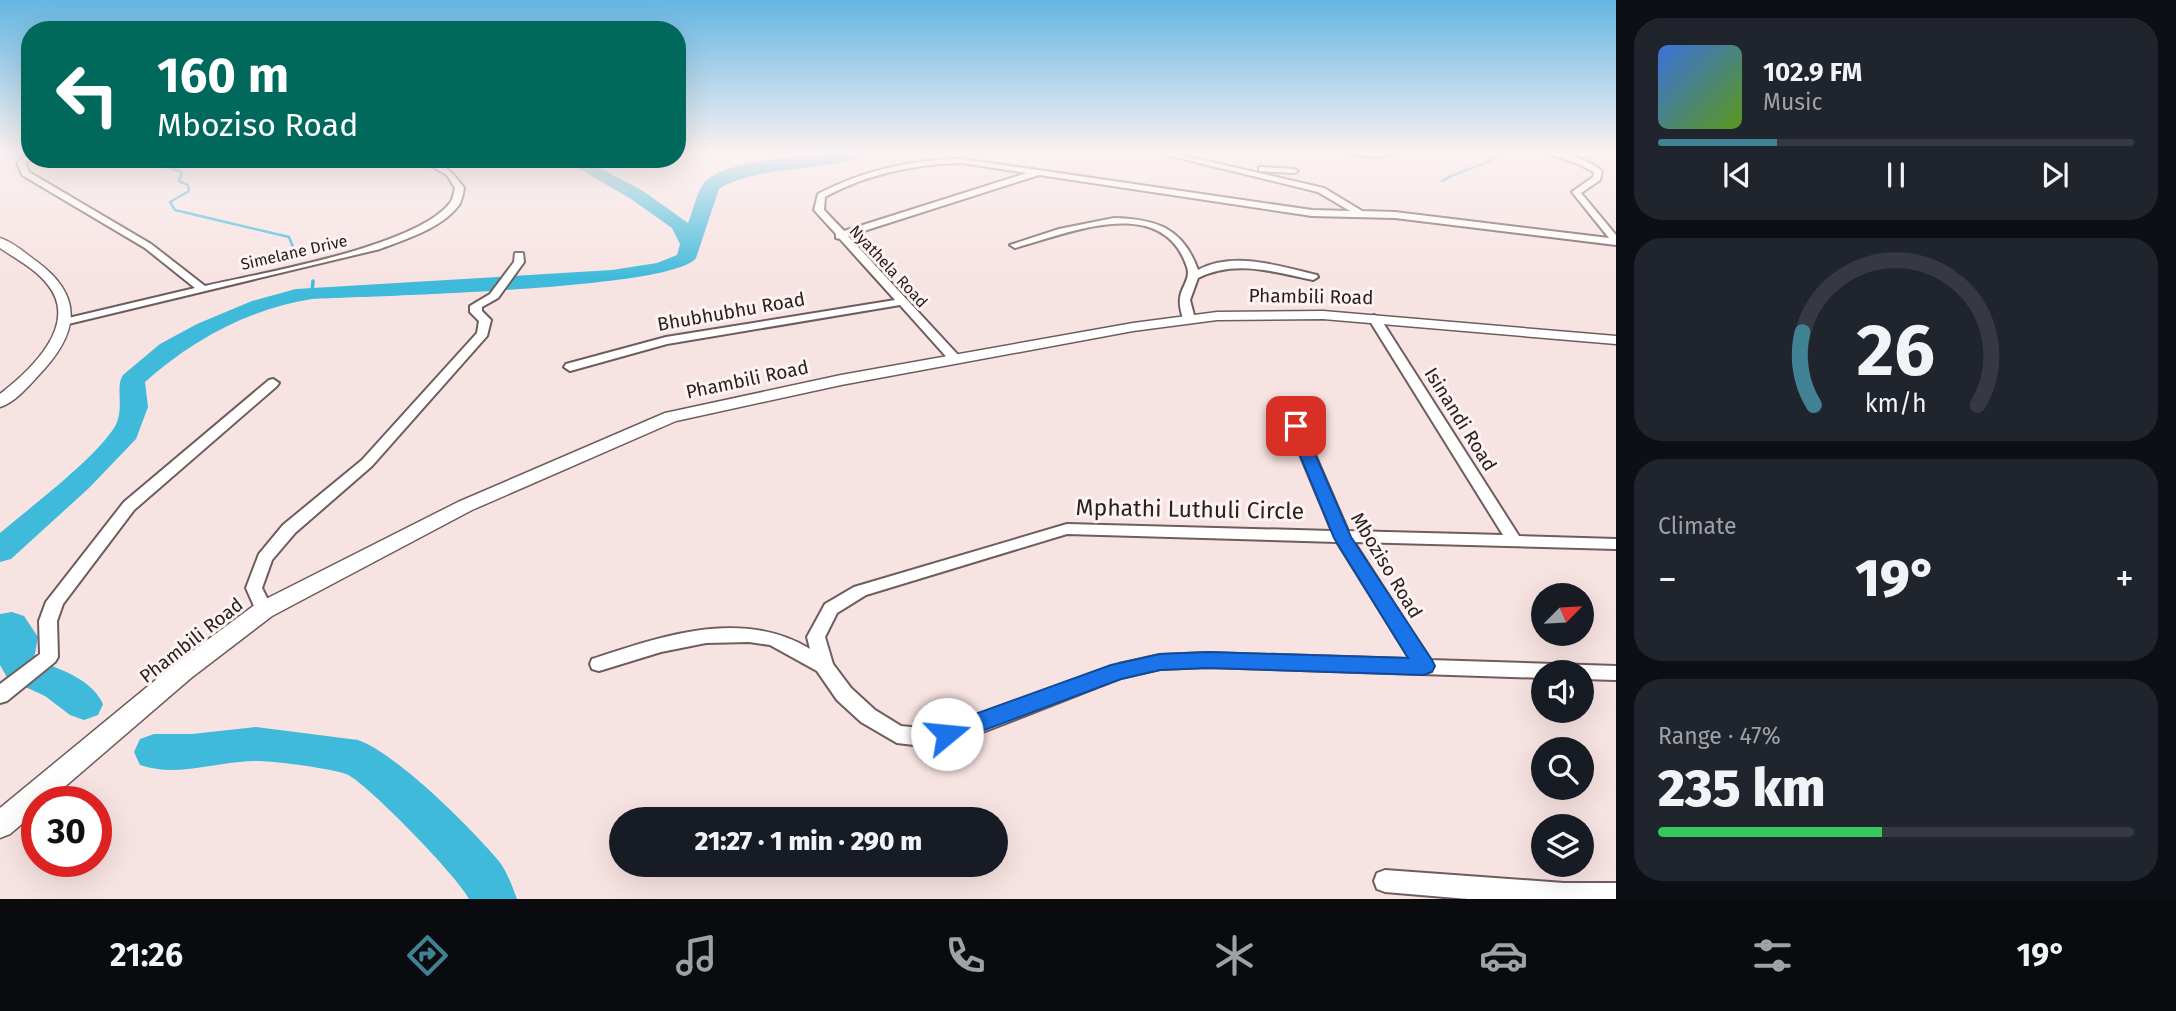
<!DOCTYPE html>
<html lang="en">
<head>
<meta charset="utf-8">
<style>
  body { margin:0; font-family:"Fira Sans",sans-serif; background:#20242c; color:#f1f3f6; height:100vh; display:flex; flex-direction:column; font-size:26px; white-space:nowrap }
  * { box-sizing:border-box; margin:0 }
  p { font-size:23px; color:#9ea1a6 }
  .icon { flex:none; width:38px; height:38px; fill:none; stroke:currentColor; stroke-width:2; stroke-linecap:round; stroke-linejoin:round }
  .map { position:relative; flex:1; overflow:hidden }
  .details { display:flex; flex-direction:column; gap:18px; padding:18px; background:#0d0f14; width:560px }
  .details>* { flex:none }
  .top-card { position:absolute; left:21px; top:21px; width:665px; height:147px; border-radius:28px; box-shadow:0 7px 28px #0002; background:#00695c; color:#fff; overflow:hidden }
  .needle { width:46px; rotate:66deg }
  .tools { position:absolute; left:1531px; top:583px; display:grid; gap:14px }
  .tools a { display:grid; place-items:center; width:63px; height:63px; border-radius:50%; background:#171b24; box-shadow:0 7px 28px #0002; font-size:35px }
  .speed { position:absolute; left:21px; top:786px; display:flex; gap:14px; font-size:35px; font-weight:700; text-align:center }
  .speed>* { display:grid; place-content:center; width:91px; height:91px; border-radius:50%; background:#171b24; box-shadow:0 7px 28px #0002; line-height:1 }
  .speed .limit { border:10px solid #d22; background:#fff; color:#111 }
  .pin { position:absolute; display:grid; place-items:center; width:60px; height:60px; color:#fff; margin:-30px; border-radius:14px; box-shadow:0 4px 10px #0006 }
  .me { position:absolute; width:77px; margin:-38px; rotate:73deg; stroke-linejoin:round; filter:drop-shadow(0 0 5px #0008) }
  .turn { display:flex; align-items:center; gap:24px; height:147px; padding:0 21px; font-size:32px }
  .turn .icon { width:91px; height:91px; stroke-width:2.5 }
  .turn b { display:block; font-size:49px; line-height:60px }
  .big { font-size:52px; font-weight:800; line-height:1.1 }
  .details .card { flex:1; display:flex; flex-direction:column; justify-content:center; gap:10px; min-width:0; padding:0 24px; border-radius:28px; background:#20242c }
  .details .dial { align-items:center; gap:0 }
  .dial svg { height:182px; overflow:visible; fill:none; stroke:#363941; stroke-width:7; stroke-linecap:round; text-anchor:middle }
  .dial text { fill:#f1f3f6; stroke:none }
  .song { display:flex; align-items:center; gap:21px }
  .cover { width:84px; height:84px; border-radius:10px; background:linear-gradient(135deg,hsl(220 70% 55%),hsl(90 70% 35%)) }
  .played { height:7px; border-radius:4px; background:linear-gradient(90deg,#408193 25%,#363941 25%) }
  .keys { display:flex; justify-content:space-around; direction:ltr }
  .heat { display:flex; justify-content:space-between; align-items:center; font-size:38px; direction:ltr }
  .charge { height:10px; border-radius:5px; background:linear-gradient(90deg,#34c759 47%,#363941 0) }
  .trip { position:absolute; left:609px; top:807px; width:399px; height:70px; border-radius:35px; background:#171b24; box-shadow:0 7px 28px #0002; font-weight:800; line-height:70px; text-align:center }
  .tab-bar { display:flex; height:112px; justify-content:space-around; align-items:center; background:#090b0e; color:#9ea1a6 }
  .tab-bar .icon { width:49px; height:49px }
  .tab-bar .active { color:#408193 }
  .tab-bar b { font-size:32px; color:#f1f3f6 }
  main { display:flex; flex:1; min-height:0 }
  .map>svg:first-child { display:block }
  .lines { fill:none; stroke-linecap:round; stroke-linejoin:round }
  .stream-far1 { stroke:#3fbada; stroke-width:2.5 }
  .stream { stroke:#3fbada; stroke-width:3.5 }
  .river { fill:#3fbada; fill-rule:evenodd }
  .minor-casing { stroke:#6e5d5d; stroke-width:4 }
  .tertiary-casing { stroke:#6e5d5d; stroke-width:3 }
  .minor { fill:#fff; fill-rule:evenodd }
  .tertiary { fill:#fff; fill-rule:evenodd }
  .route { fill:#1a73e8; stroke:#114b97; stroke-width:2 }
  .labels { text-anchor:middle; stroke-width:6; stroke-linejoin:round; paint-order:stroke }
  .far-street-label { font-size:16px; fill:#282121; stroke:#fef2f2 }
  .street-label { font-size:19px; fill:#282121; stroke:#fef2f2 }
  .near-street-label { font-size:23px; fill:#282121; stroke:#fef2f2 }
</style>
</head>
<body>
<main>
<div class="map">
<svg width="1616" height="899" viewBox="0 0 1616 899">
  <rect width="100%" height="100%" fill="#f7e3e2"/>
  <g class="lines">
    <path class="stream-far1" d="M0,157L25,156
      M75,159H104
      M164,159L161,165L182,172L179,181L188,185L189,191L170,202L175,210L289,237L297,257
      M1442,181C1463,168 1487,166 1507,152"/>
    <path class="stream" d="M312,293L313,281"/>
    <path class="river" d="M840,152H867C847,171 756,164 719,189L696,258C673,290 367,296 312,299C249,309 192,340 145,382L148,407L136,439L89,488L11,559L0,562V533C33,505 87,465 112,431C127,412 114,387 123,375L160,344L197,324L252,301L296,289L612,270L657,263L677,255L680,244L672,228L631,199L563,159H583L643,191L688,223C693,212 696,193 704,183C726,158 807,157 840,152Z
      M12,612L24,616L38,637L34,659C59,669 91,678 103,704L98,715L84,720L70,715L45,696L8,679L0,665V614Z
      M256,727L358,740C397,754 470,827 498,860C507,871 512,886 517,899H469C460,879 364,780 346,774C328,768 275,761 256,761C217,761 178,778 140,765L134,752L140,739L154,734H192Z"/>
    <defs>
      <path id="minor" d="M1154,152H1168L1324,188L1362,211L1395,212L1609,238L1572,192L1593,177L1594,172L1578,164L1545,152C1565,152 1587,159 1602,171L1600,180L1581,193L1616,235V245L1395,218L1312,216L1039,175L848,236L959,356L961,359L959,362H951L900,305L667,344L570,371L564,367L566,364L666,337L895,300L840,239L836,238V234L814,210L818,194C861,171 913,159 962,159L1312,210L1350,211L1318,192ZM962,163L1027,173L844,231L824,210L825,197C866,174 916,164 962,163Z
        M1338,152H1407L1377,157L1342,154Z
        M30,155V159H32L25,163L29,172L151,244L205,286C261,273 416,247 450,203C453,199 454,193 455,188L447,175L419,159C440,159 453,172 464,188C463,193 462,200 459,205C442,228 406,239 380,249L64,325L60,324V320L195,288L145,248L22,175L17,162Z
        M1262,167L1294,169L1298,171L1294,173L1259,171V167Z
        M1114,218C1156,219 1183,228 1198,270C1234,251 1279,266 1317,275L1318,277L1313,280C1274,272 1235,259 1198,278L1190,300L1195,319L1189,322L1183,319C1181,312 1179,305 1180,298C1181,287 1191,279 1187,267C1162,192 1067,234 1015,248L1010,245L1059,229Z
        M515,253H523L524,262L498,298L482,307V311L491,320L487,336L372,466L295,533L272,560L262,588L273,610L270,615L264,616L258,615L246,588L259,554L283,525L362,460L477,333L479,321L470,312V306L490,294L514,262Z
        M1374,315L1380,318L1519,536L1616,539V549L1354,542L1430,660L1616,666V680L1582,679V672H1544V678L1208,667L1160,669L1121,678L970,737L931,747L897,743L861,722L837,700L817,671L770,645L749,642L706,643L661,652L599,671L592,669L590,664L592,659C663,636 742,608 810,649L807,637L825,604L854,587L1067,524L1332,531L1279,404L1286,400L1293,404L1348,531L1503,535L1368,318ZM1067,534L1337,542L1410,659L1208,653L1160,655L1119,664L962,723L931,729L901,726L875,710L851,688L833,664L825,637L837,613L866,595Z
        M273,379L279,383L277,386L134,510L63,604L57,621L58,657L55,662L7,701L0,703V684L40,654L39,621L46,602L124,502L269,380Z
        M1385,870L1564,883H1616V899H1468L1385,892L1377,889L1374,881L1377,873Z"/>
      <path id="tertiary" d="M0,238C13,242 25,253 36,261C87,298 77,336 37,377C28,387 14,403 0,407V394C30,371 80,325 48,285C36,269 16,259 0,248Z
        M1323,311L1616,336V344L1323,319L1217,320L1133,331L841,385L676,421L472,510L272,616L191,678L47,802H37V811L10,834L0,838V808L175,664L256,604L458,502L665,413L841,375L1133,323L1217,312Z"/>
    </defs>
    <use href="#minor" class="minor-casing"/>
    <use href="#tertiary" class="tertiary-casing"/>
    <use href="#minor" class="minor"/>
    <use href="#tertiary" class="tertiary"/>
  </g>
  <linearGradient id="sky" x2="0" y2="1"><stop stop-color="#64b6e2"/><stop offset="0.55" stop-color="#fbf2f2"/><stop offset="1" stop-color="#fbf2f2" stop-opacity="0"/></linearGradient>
  <rect width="1616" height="278" fill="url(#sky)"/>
  <path class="route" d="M1296,422L1303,426L1351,537L1432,660L1435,666L1432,672L1424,675L1208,668L1160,670L1121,679L947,744L939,741L935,734L939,727L1111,665L1160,654L1208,652L1408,658L1334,538L1288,426Z"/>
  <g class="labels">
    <g class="far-street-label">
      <text transform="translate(294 252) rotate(-13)" y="6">Simelane Drive</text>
      <text transform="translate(889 266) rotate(47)" y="6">Nyathela Road</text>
    </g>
    <g class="street-label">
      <text transform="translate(1311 296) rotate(1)" y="7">Phambili Road</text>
      <text transform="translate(731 311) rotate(-10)" y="7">Bhubhubhu Road</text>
      <text transform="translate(747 379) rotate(-12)" y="7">Phambili Road</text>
      <text transform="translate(1461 419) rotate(58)" y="7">Isinandi Road</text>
      <text transform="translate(1387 565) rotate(59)" y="7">Mboziso Road</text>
      <text transform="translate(191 640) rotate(-38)" y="7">Phambili Road</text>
    </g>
    <g class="near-street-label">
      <text transform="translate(1190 509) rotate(1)" y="8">Mphathi Luthuli Circle</text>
    </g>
  </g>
</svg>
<div class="tools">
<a><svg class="needle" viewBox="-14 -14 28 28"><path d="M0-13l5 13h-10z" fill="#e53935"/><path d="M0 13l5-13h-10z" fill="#9ea1a6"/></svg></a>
<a><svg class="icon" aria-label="sound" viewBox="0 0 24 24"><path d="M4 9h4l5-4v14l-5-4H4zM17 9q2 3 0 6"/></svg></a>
<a><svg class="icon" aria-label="search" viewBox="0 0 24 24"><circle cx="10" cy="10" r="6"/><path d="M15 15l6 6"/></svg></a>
<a><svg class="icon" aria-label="layers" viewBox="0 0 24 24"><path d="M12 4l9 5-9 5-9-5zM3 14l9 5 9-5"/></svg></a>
</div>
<div class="speed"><div class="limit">30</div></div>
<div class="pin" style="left:1296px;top:426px;background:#d93025"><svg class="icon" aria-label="arrive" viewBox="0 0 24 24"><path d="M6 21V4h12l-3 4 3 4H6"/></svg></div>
<svg class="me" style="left:947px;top:734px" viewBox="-20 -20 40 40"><circle r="19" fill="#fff"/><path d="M0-13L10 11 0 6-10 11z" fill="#1a73e8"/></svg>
<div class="trip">21:27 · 1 min · 290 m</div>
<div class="top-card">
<div class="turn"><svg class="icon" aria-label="left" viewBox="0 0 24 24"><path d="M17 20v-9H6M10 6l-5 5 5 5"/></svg><div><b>160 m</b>Mboziso Road</div></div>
</div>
</div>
<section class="details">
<div class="card">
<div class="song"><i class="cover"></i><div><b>102.9 FM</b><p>Music</p></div></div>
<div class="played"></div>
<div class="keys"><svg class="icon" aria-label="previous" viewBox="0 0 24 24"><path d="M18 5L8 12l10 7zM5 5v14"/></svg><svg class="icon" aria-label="pause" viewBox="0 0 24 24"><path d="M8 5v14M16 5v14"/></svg><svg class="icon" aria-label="next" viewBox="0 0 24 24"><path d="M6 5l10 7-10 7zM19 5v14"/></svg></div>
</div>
<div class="card dial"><svg viewBox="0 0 100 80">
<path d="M14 69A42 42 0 1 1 86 69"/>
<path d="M14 69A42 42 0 0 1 9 37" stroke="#408193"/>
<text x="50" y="56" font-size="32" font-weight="700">26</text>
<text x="50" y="72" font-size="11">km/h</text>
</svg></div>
<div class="card"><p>Climate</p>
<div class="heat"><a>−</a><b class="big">19°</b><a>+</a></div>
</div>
<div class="card"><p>Range · 47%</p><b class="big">235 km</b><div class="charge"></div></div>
</section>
</main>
<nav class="tab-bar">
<b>21:26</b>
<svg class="icon active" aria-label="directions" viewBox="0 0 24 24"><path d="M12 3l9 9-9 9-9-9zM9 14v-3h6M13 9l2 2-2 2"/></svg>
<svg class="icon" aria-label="music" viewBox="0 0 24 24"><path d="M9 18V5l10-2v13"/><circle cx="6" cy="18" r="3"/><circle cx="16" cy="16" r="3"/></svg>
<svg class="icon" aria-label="phone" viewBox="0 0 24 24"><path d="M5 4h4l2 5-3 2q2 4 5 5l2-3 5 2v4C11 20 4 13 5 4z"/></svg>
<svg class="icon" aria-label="climate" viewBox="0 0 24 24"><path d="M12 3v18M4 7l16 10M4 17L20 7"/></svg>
<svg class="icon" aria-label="car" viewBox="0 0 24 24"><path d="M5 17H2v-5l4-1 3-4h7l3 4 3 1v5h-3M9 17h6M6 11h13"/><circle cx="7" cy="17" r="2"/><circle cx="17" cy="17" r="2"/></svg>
<svg class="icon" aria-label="filters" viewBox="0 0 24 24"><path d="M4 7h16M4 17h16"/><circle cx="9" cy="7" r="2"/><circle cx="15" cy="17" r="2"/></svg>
<b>19°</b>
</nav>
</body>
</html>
